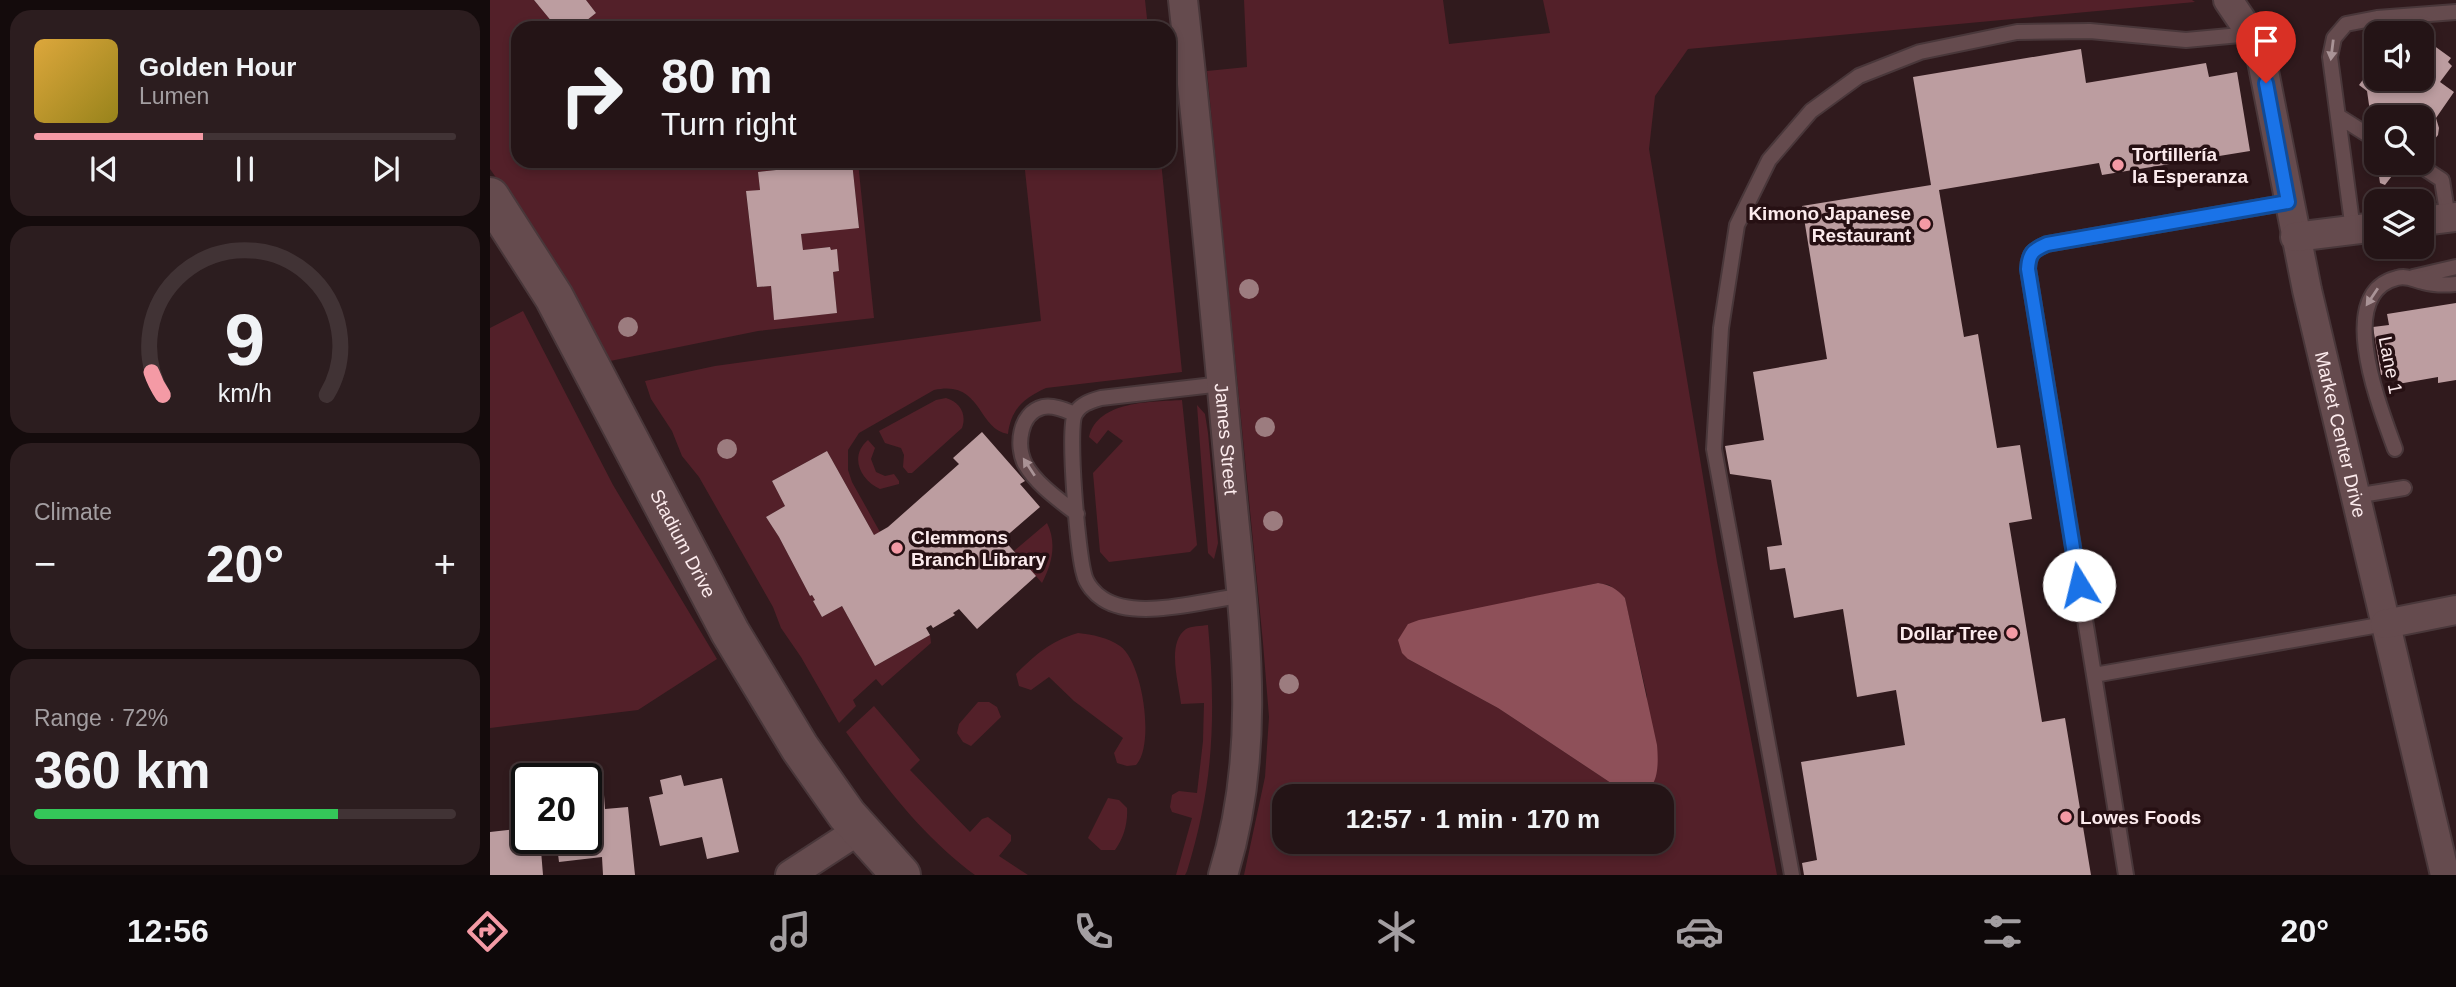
<!DOCTYPE html>
<html lang="en">
<head>
<meta charset="utf-8">
<style>
  body { margin:0; font-family:Helvetica,sans-serif; background:#2c1d1f; color:#f1f3f6; height:100vh; display:flex; flex-direction:column; font-size:26px; white-space:nowrap }
  * { box-sizing:border-box; margin:0 }
  p { font-size:23px; color:#a39ea1 }
  .icon { flex:none; width:38px; height:38px; fill:none; stroke:currentColor; stroke-width:2; stroke-linecap:round; stroke-linejoin:round }
  .map { position:relative; flex:1; overflow:hidden }
  .side { display:flex; flex-direction:column; gap:10px; padding:10px; background:#140b0c; width:490px }
  .side>* { flex:none }
  .hud { position:absolute; left:21px; top:21px; width:665px; height:147px; border-radius:21px; box-shadow:0 4px 10px #0003,0 0 0 2px #413335; background:#241416; color:#f1f3f6; overflow:hidden }
  .buttons { position:absolute; left:1874px; top:21px; display:grid; gap:14px }
  .buttons a { display:grid; place-items:center; width:70px; height:70px; border-radius:14px; background:#241416; box-shadow:0 4px 10px #0003,0 0 0 2px #413335; font-size:35px }
  .speed { position:absolute; left:21px; top:763px; display:flex; gap:14px; font-size:35px; font-weight:700; text-align:center }
  .speed>* { display:grid; place-content:center; width:91px; height:91px; border-radius:50%; background:#241416; box-shadow:0 4px 10px #0003,0 0 0 2px #413335; line-height:1 }
  .speed .limit { border:4px solid #111; border-radius:10px; background:#fff; color:#111 }
  .pin { position:absolute; display:grid; place-items:center; width:60px; height:60px; color:#fff; margin:-72px -30px; border-radius:50% 50% 50% 0; rotate:-45deg; box-shadow:0 0 7px #0007 }
  .pin .icon { rotate:45deg }
  .me { position:absolute; width:77px; margin:-38px; rotate:351deg; stroke-linejoin:round; filter:drop-shadow(0 0 5px #0008) }
  .turn { display:flex; align-items:center; gap:24px; height:147px; padding:0 35px; font-size:32px }
  .turn .icon { width:91px; height:91px; stroke-width:2.5 }
  .turn b { display:block; font-size:49px; line-height:60px }
  .big { font-size:52px; font-weight:700; line-height:1.1 }
  .side .widget { flex:1; display:flex; flex-direction:column; justify-content:center; gap:10px; min-width:0; padding:0 24px; border-radius:21px; background:#2c1d1f }
  .side .dial { align-items:center; gap:0 }
  .dial svg { height:182px; overflow:visible; fill:none; stroke:#413335; stroke-width:7; stroke-linecap:round; text-anchor:middle }
  .dial text { fill:#f1f3f6; stroke:none }
  .song { display:flex; align-items:center; gap:21px }
  .cover { width:84px; height:84px; border-radius:10px; background:linear-gradient(135deg,hsl(40 70% 55%),hsl(50 70% 35%)) }
  .played { height:7px; border-radius:4px; background:linear-gradient(90deg,#f49aa5 40%,#413335 40%) }
  .keys { display:flex; justify-content:space-around; direction:ltr }
  .heat { display:flex; justify-content:space-between; align-items:center; font-size:38px; direction:ltr }
  .charge { height:10px; border-radius:5px; background:linear-gradient(90deg,#34c759 72%,#413335 0) }
  .trip { position:absolute; left:782px; top:784px; width:402px; height:70px; border-radius:21px; background:#241416; box-shadow:0 4px 10px #0003,0 0 0 2px #413335; font-weight:700; line-height:70px; text-align:center }
  .tab-bar { display:flex; height:112px; justify-content:space-around; align-items:center; background:#0e0809; color:#a39ea1 }
  .tab-bar .icon { width:49px; height:49px }
  .tab-bar .current { color:#f49aa5 }
  .tab-bar b { font-size:32px; color:#f1f3f6 }
  main { display:flex; flex:1; min-height:0 }
  .map>svg:first-child { display:block }
  .green { fill:#532029; fill-rule:evenodd }
  .water { fill:#8e5059 }
  .building { fill:#bc9da0 }
  .lines { fill:none; stroke-linecap:round; stroke-linejoin:round }
  .lane-casing { stroke:#49373a; stroke-width:18 }
  .street-casing { stroke:#49373a; stroke-width:32 }
  .secondary-casing { stroke:#49373a; stroke-width:42 }
  .lane { stroke:#654b4e; stroke-width:14 }
  .street { stroke:#654b4e; stroke-width:28 }
  .secondary { stroke:#654b4e; stroke-width:38 }
  .tree { fill:#9c7c7f }
  .oneway { fill:#a99396 }
  .route-casing { stroke:#114b97; stroke-width:18 }
  .route { stroke:#1a73e8; stroke-width:12 }
  .poi-dot { fill:#f49aa5; stroke:#261013; stroke-width:2.5 }
  .labels { text-anchor:middle; stroke-width:7; stroke-linejoin:round; paint-order:stroke }
  .poi-label { font-size:19px; font-weight:bold; fill:#fcebed; stroke:#261013; text-anchor:start }
  .street-label { font-size:19px; fill:#fcebed; stroke:#261013 }
</style>
</head>
<body>
<main>
<section class="side">
<div class="widget">
<div class="song"><i class="cover"></i><div><b>Golden Hour</b><p>Lumen</p></div></div>
<div class="played"></div>
<div class="keys"><svg class="icon" aria-label="previous" viewBox="0 0 24 24"><path d="M18 5L8 12l10 7zM5 5v14"/></svg><svg class="icon" aria-label="pause" viewBox="0 0 24 24"><path d="M8 5v14M16 5v14"/></svg><svg class="icon" aria-label="next" viewBox="0 0 24 24"><path d="M6 5l10 7-10 7zM19 5v14"/></svg></div>
</div>
<div class="widget dial"><svg viewBox="0 0 100 80">
<path d="M14 69A42 42 0 1 1 86 69"/>
<path d="M14 69A42 42 0 0 1 9 59" stroke="#f49aa5"/>
<text x="50" y="56" font-size="32" font-weight="700">9</text>
<text x="50" y="72" font-size="11">km/h</text>
</svg></div>
<div class="widget"><p>Climate</p>
<div class="heat"><a>−</a><b class="big">20°</b><a>+</a></div>
</div>
<div class="widget"><p>Range · 72%</p><b class="big">360 km</b><div class="charge"></div></div>
</section>
<div class="map">
<svg width="1966" height="875" viewBox="0 0 1966 875">
  <rect width="100%" height="100%" fill="#301a1d"/>
  <path class="green" d="M0,0H44L67,28H28V161H374L368,162L384,318L268,331L120,361L106,344L21,199L0,169ZM362,162L369,227L311,234L313,250L340,247L341,250H347L349,271L343,272L347,313L284,319L281,286L267,287L256,192L270,190L268,172Z
    M96,0H655L658,28H87L106,13Z
    M754,0H953L959,44L1060,33L1053,0H1702L1705,2L1198,49L1165,96L1159,149L1227,562L1287,875H754L775,777L779,717L773,643L717,71L757,67ZM1108,583L1119,585L1135,598L1137,608L1157,696L1154,793L1146,795L1136,793L1008,708L918,659V624ZM794,796H1172V842H794Z
    M534,161H671L692,372L556,388C534,398 521,409 518,434C487,429 492,379 444,390L369,433L358,450V470L362,482L390,532L384,535L337,451L282,481L295,506L276,517L289,537L320,596L322,595L325,600L323,601L332,617L352,606L385,666L440,635L441,643L392,686L386,679L363,700L366,706L349,723L311,657L291,628L283,607L209,477L192,456L182,431L161,399L155,381L225,366L551,321Z
    M33,311L123,485L227,659L148,710L0,728V328Z
    M456,398C470,402 477,414 472,428L422,473H418L413,467L414,455L411,448L395,443L389,431L446,400Z
    M692,400L707,545L700,552L619,562L610,552L603,473L633,441L618,430L607,444L599,437C608,400 662,402 692,400Z
    M707,405L715,414L718,433L728,543L724,559L718,553Z
    M378,440L385,448L381,459L386,472L395,476L404,474L409,481V484L390,489C370,480 359,456 378,440Z
    M557,523C567,543 562,564 552,583L524,551Z
    M718,625C726,715 724,784 697,871L695,875H686L702,818L682,812L680,807L682,795L689,791L707,793L713,741L714,703L691,704C689,684 676,643 696,629C701,626 711,626 718,625Z
    M588,633C603,635 617,637 630,646C653,662 665,746 646,765L637,766L627,763L624,753L633,738L584,701L559,677L541,690L529,686L526,674C546,654 561,641 588,633Z
    M488,702H499L507,707L511,717L481,746L473,742L467,733L469,724Z
    M384,706L430,760L420,770L480,832L492,819L498,817L521,835V841L509,856L538,875H485C433,837 393,784 356,732Z
    M618,798L629,800L637,808C638,822 634,838 625,850H611L598,838Z"/>
  <path class="water" d="M1108,583C1120,585 1126,588 1135,598L1167,745C1169,767 1169,801 1136,793L1008,708L918,659L912,653L908,640L918,624L929,620Z"/>
  <path class="building" d="M44,0H96L106,13L87,28H67Z
    M1932,37L1961,58L1958,62L1962,66L1950,82L1964,92L1946,118L1949,128L1948,135L1944,140L1934,133L1932,136V117H1886L1885,146L1877,91L1869,85L1886,62V79H1932Z
    M1591,49L1596,83L1716,63L1719,77L1747,72L1760,151L1612,175L1609,163L1449,190L1474,337L1488,334L1507,448L1530,445L1542,519L1519,523L1543,668L1552,722L1575,718L1601,875H1314L1312,863L1327,860L1311,762L1415,745L1406,690L1367,697L1353,609L1304,618L1295,568L1280,570L1277,547L1292,545L1281,480L1240,474L1235,446L1274,440L1263,372L1337,359L1312,206L1441,185L1423,77Z
    M362,162L369,228L311,234L313,250L340,247L341,250L347,249L349,271L343,272L347,313L284,320L281,286L267,287L256,191L270,190L268,172Z
    M1887,163H1912L1895,185L1890,183Z
    M1966,303V380L1948,383V377L1908,384L1907,373L1891,375L1883,327L1899,325L1897,314Z
    M492,432L535,481L530,484L550,507L513,539L546,576L487,629L469,609L463,613L465,615L443,628L441,625L436,628L440,635L385,666L352,606L332,617L323,601L325,600L322,595L320,596L289,537L276,517L295,506L282,481L337,451L384,535L398,527L469,464L463,458Z
    M191,775L194,786L232,778L249,852L217,859L212,837L170,846L159,797L173,794L170,780Z
    M114,795L115,809L138,807L145,875H113L112,857L69,862L66,838H96V796Z
    M37,812V838H50L53,875H0V832L26,829L24,813Z"/>
  <g class="lines">
    <defs>
      <path id="lane" d="M1848,116L1886,140
        M1926,163L1952,180L1958,218
        M1798,202L1557,244C1543,250 1539,253 1538,269L1604,675L1895,624
        M1863,230L1840,57L1844,38L1856,24L1887,18L1966,12
        M1923,277L1966,267
        M732,384L611,398C601,401 590,404 585,414C577,429 588,554 594,574C596,584 605,594 613,599C647,621 713,600 751,596
        M585,414C575,410 564,405 553,407C529,413 526,446 535,464C546,484 569,500 587,514
        M1905,449C1891,410 1843,293 1907,278C1917,275 1924,280 1933,282C1944,285 1955,285 1966,284
        M1865,496L1914,488
        M1604,675L1636,875
        M1302,875L1224,449L1231,328L1247,225L1279,160L1321,111L1369,76L1430,52L1527,32L1600,31L1696,40L1761,34"/>
      <g id="street">
        <path id="s1" d="M693,0C710,155 725,310 739,465C751,605 776,737 733,875"/>
        <path id="s2" d="M1738,0L1761,34L1772,61L1817,290L1955,875"/>
        <path d="M1932,221L1966,217"/>
        <path d="M1805,237L1886,227"/>
        <path d="M1895,624L1966,610"/>
        <path d="M300,875L369,830"/>
      </g>
      <g id="secondary">
        <path id="s3" d="M0,197L64,297L240,632L310,748L357,815L411,875"/>
      </g>
    </defs>
    <use href="#lane" class="lane-casing"/>
    <use href="#street" class="street-casing"/>
    <use href="#secondary" class="secondary-casing"/>
    <use href="#lane" class="lane"/>
    <use href="#street" class="street"/>
    <use href="#secondary" class="secondary"/>
  </g>
  <g class="tree">
    <circle cx="759" cy="289" r="10"/>
    <circle cx="138" cy="327" r="10"/>
    <circle cx="775" cy="427" r="10"/>
    <circle cx="237" cy="449" r="10"/>
    <circle cx="783" cy="521" r="10"/>
    <circle cx="799" cy="684" r="10"/>
  </g>
  <defs><path id="oneway-solid" d="M-6-.8H1V-3.2L6.5 0L1 3.2V.8H-6Z" transform="scale(1.75)"/></defs>
  <g class="oneway">
    <use href="#oneway-solid" transform="translate(1842 50) rotate(97)"/>
    <use href="#oneway-solid" transform="translate(1882 297) rotate(124)"/>
    <use href="#oneway-solid" transform="translate(539 467) rotate(-123)"/>
  </g>
  <g class="lines">
    <defs>
      <path id="route" d="M1589,585L1538,269C1539,253 1543,250 1557,244L1798,202L1776,83"/>
    </defs>
    <use href="#route" class="route-casing"/>
    <use href="#route" class="route"/>
  </g>
  <g class="poi-dot">
    <circle cx="1628" cy="165" r="7"/>
    <circle cx="1435" cy="224" r="7"/>
    <circle cx="407" cy="548" r="7"/>
    <circle cx="1522" cy="633" r="7"/>
    <circle cx="1576" cy="817" r="7"/>
  </g>
  <g class="labels">
    <g class="poi-label">
      <text x="1642" y="161">Tortillería<tspan x="1642" dy="22">la Esperanza</tspan></text>
      <text x="1421" y="220" text-anchor="end">Kimono Japanese<tspan x="1421" dy="22">Restaurant</tspan></text>
      <text x="421" y="544">Clemmons<tspan x="421" dy="22">Branch Library</tspan></text>
      <text x="1508" y="640" text-anchor="end">Dollar Tree</text>
      <text x="1590" y="824">Lowes Foods</text>
    </g>
    <g class="street-label">
      <text transform="translate(1901 365) rotate(79)" y="7">Lane 1</text>
      <text dy="7" stroke="none"><textPath href="#s2" startOffset="452">Market Center Drive</textPath></text>
      <text dy="7" stroke="none"><textPath href="#s1" startOffset="441">James Street</textPath></text>
      <text dy="7" stroke="none"><textPath href="#s3" startOffset="397">Stadium Drive</textPath></text>
    </g>
  </g>
</svg>
<div class="buttons">
<a><svg class="icon" aria-label="sound" viewBox="0 0 24 24"><path d="M4 9h4l5-4v14l-5-4H4zM17 9q2 3 0 6"/></svg></a>
<a><svg class="icon" aria-label="search" viewBox="0 0 24 24"><circle cx="10" cy="10" r="6"/><path d="M15 15l6 6"/></svg></a>
<a><svg class="icon" aria-label="layers" viewBox="0 0 24 24"><path d="M12 4l9 5-9 5-9-5zM3 14l9 5 9-5"/></svg></a>
</div>
<div class="speed"><div class="limit">20</div></div>
<div class="pin" style="left:1776px;top:83px;background:#d93025"><svg class="icon" aria-label="arrive" viewBox="0 0 24 24"><path d="M6 21V4h12l-3 4 3 4H6"/></svg></div>
<svg class="me" style="left:1589px;top:585px" viewBox="-20 -20 40 40"><circle r="19" fill="#fff"/><path d="M0-13L10 11 0 6-10 11z" fill="#1a73e8"/></svg>
<div class="trip">12:57 · 1 min · 170 m</div>
<div class="hud">
<div class="turn"><svg class="icon" aria-label="right" viewBox="0 0 24 24"><path d="M7 20v-9h11M14 6l5 5-5 5"/></svg><div><b>80 m</b>Turn right</div></div>
</div>
</div>
</main>
<nav class="tab-bar">
<b>12:56</b>
<svg class="icon current" aria-label="directions" viewBox="0 0 24 24"><path d="M12 3l9 9-9 9-9-9zM9 14v-3h6M13 9l2 2-2 2"/></svg>
<svg class="icon" aria-label="music" viewBox="0 0 24 24"><path d="M9 18V5l10-2v13"/><circle cx="6" cy="18" r="3"/><circle cx="16" cy="16" r="3"/></svg>
<svg class="icon" aria-label="phone" viewBox="0 0 24 24"><path d="M5 4h4l2 5-3 2q2 4 5 5l2-3 5 2v4C11 20 4 13 5 4z"/></svg>
<svg class="icon" aria-label="climate" viewBox="0 0 24 24"><path d="M12 3v18M4 7l16 10M4 17L20 7"/></svg>
<svg class="icon" aria-label="car" viewBox="0 0 24 24"><path d="M5 17H2v-5l4-1 3-4h7l3 4 3 1v5h-3M9 17h6M6 11h13"/><circle cx="7" cy="17" r="2"/><circle cx="17" cy="17" r="2"/></svg>
<svg class="icon" aria-label="filters" viewBox="0 0 24 24"><path d="M4 7h16M4 17h16"/><circle cx="9" cy="7" r="2"/><circle cx="15" cy="17" r="2"/></svg>
<b>20°</b>
</nav>
</body>
</html>
